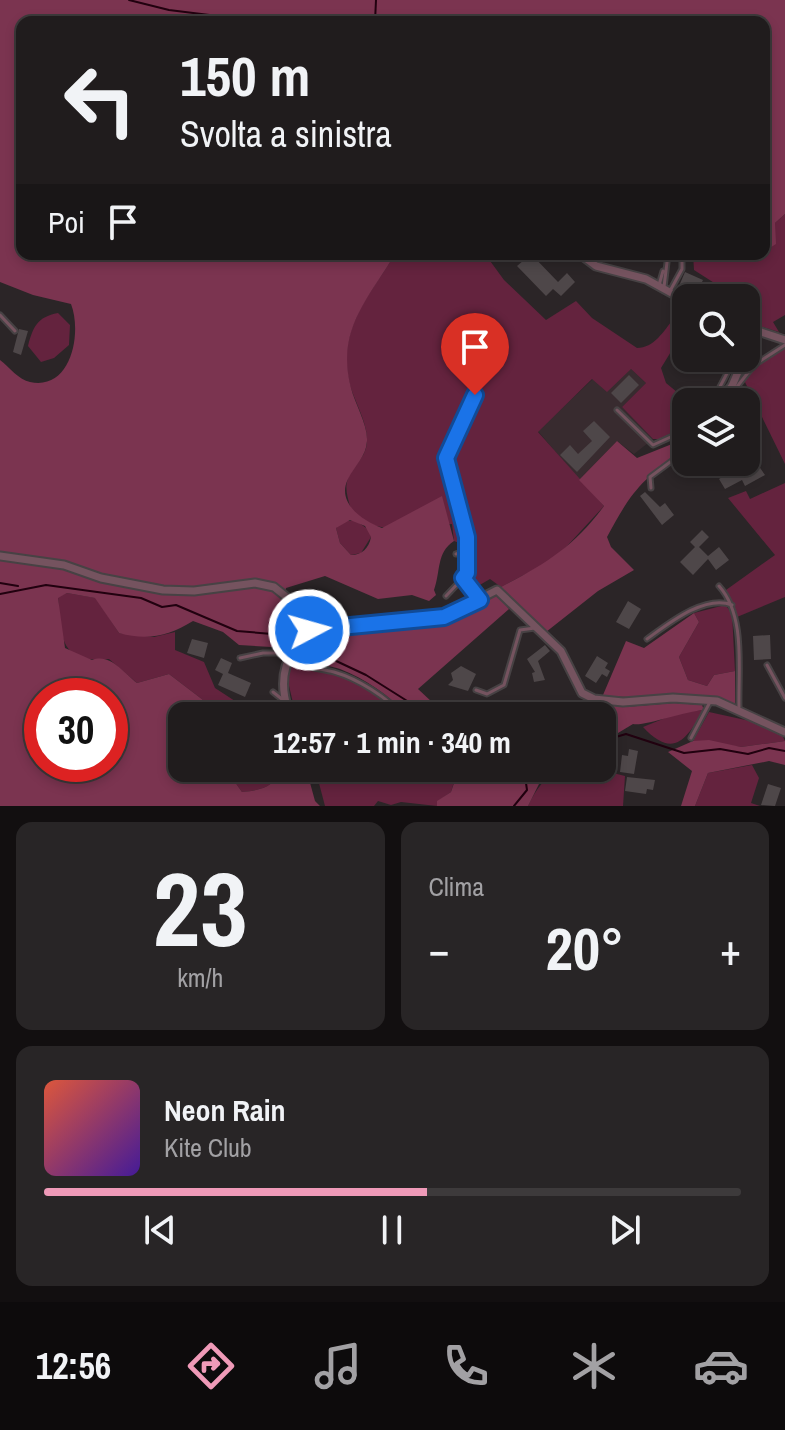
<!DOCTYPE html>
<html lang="it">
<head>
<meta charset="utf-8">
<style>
  body { margin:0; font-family:"Archivo Narrow",sans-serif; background:#282526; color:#f1f3f6; height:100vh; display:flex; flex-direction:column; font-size:30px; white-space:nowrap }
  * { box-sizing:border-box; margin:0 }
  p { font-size:26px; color:#a2a1a4 }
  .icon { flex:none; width:44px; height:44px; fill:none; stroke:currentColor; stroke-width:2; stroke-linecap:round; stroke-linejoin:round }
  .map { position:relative; height:806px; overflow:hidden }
  .drawer { display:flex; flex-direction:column; gap:16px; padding:16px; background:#120f10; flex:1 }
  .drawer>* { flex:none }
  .guide { position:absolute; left:16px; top:16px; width:754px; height:244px; border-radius:16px; box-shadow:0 4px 12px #0003,0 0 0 2px #3d3a3b; background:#201c1d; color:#f1f3f6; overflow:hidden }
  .controls { position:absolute; left:672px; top:284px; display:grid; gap:16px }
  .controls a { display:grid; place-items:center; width:88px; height:88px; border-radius:16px; background:#201c1d; box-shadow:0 4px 12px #0003,0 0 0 2px #3d3a3b; font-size:40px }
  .speed { position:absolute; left:24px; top:678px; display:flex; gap:16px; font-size:40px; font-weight:700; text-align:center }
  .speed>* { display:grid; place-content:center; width:104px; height:104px; border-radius:50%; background:#201c1d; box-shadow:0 4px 12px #0003,0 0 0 2px #3d3a3b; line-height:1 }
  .speed .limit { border:12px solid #d22; background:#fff; color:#111 }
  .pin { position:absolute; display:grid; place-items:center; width:68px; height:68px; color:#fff; margin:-82px -34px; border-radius:50% 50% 50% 0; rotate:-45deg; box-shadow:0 0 8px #0007 }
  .pin .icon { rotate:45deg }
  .me { position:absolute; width:88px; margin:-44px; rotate:84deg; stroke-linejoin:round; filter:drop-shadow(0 0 6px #0008) }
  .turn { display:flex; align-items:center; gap:28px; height:168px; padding:0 32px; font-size:36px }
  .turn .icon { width:104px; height:104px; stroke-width:2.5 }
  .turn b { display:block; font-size:56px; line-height:68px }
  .then { display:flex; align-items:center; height:76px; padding:0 32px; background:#0003; gap:16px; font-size:30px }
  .big { font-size:60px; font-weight:800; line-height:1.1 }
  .drawer .tile { flex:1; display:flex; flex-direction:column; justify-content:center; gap:12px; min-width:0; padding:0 28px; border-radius:16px; background:#282526 }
  .drawer .dial { align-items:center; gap:0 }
  .dial b { font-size:104px; line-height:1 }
  .song { display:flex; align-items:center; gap:24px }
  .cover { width:96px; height:96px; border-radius:12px; background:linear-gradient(135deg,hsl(10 70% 55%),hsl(260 70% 35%)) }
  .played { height:8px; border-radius:4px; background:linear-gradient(90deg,#ef9ab8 55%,#3d3a3b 55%) }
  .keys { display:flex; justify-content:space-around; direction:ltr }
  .heat { display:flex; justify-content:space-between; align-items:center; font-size:44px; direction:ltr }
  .drawer .tiles { flex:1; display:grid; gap:16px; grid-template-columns:1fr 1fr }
  .tile:last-child { grid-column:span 2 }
  .trip { position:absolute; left:168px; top:702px; width:448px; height:80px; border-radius:16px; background:#201c1d; box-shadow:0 4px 12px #0003,0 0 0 2px #3d3a3b; font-weight:800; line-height:80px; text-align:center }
  .dock { display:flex; height:128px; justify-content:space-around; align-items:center; background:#0d0b0c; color:#a2a1a4 }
  .dock .icon { width:56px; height:56px }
  .dock .on { color:#ef9ab8 }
  .dock b { font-size:36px; color:#f1f3f6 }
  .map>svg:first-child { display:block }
  .built { fill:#382b2f }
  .green { fill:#64233e }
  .forest { fill:#7b3450; fill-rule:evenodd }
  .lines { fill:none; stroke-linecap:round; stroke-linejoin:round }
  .stream { stroke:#21010f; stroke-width:2 }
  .building { fill:#4e4749 }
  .lane-casing { stroke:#474244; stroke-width:7 }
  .street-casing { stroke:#474244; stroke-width:11 }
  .lane { stroke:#75535f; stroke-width:3 }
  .street { stroke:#75535f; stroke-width:7 }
  .route-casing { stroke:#114b97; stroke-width:20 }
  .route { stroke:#1a73e8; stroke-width:14 }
</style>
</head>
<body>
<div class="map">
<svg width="785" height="806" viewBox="0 0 785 806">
  <rect width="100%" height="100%" fill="#2b2527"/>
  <path class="built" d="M631,369L646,383L622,407L653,439L634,454L617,441L579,480L538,431L593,379Z"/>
  <path class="green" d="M785,214V315L773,322L779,332L746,322V298H714L719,286L694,270L693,254H764L775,223Z
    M395,254H485L504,280L546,320L576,301L592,318L637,348C654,348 664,331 674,318L686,327L661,368L666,383L689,402L686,426L659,439H653L622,407L646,383L631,369L607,392L592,379L538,432L604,506L556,558L501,587L490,579L478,586L483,595L480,597L466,581L476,563L470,547L454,541L452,524C422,525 365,540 350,506C348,499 345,489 347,482C351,466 368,458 367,439C367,421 353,399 349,381C338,327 369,297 395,254Z
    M58,313L70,325L69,345L54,358L41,362L28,346C33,327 37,317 58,313Z
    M785,348V464L744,380L757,365Z
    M785,483V597L737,617L726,590L775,555L728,498L746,491L750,499Z
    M355,520L369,530L371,537L361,553L351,555L340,543L336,528L341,522Z
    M67,593L96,598L119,633L154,637L175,632V650L204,662L215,688L258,716H224L169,674L137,683L109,659C59,664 61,637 58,597Z
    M725,605L732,613L735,671L714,675L707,686L688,680L679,657L699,622L694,613Z
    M291,656C305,673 318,669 336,675C359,683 384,698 400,716H296L287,677Z
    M704,710C686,739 674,760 643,727L680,712Z
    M709,712L750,721L782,735L785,741L741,747L693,741Z
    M610,754L609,772L625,776L623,806H528C547,767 561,768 602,768V758Z
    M752,765L759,778L751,803L760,806H695L708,773Z
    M225,768H283C274,787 262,790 242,792Z
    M315,768H430L456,775L451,792L438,801L437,806L401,802L391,805L378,801L374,806H325Z"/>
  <path class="forest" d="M0,0H785V214L775,223L776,244L768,249H764V22H22V254H395C367,301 336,330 351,388C355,404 368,425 367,441C366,457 355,465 348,479C336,503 363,521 382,528L442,496L454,541C436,553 441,571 434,590L436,595L429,601L412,595L378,599L325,576L286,588L284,597L307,619L305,629L289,648L239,645L223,632L193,621C169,636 147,641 119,633L95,598L67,593L58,598L65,648L92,660C110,653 123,672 137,683L169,674L224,716H182V768H225L242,792C262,790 274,787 283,768H306L315,801L320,806H0V360C9,367 19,380 30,382C72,391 82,332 71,304L33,295L0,282ZM350,520L365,526L371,537C369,548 362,555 351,555L340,543L336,528ZM42,696H110V764H42Z
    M617,441L637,458L677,442L682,453C641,478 629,496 607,537L611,547L634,570L598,591L546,632L501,587C545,564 574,547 604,506L579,480Z
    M496,593L509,609L418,689L447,716H407C390,695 365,679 340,669C323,663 309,667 294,653L312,633L442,622Z
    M694,613L699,622L679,657L688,680L707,686L714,675L735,671V705C706,686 639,702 603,695L626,641L644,648Z
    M674,703L702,705L704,710C685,711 643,727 633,724L613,736L610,754L602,758V727L612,715L609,704L625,707Z
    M709,740L741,747L785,741V765L769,761L708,773L695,806H681L692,771L668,752L693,741Z
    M459,768H564L541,780L528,806H437V801L451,792Z"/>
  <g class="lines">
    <path class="stream" d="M129,0L169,10L267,22
      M278,22H320
      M375,22L376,0
      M588,254L604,264
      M675,289L689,298
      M766,330L785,335
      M0,583L18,586
      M0,594L46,585L141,598L162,607L176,605L237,631L284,635L294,641
      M300,644L366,675L431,716
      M602,741L626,734L684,753L720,749L748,754L769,748L785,751
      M514,806L527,790L525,776L529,768"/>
  </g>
  <path class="building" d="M531,254L558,282L567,273L575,282L561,296L553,289L546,296L517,266Z
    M685,272L703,280L701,284L706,288L698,298L679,286Z
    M19,329L28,331L21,355L13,352Z
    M629,375L639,385L621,403L611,393Z
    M594,421L610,437L577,472L560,455L570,445L578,454L592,441L583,431Z
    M751,455L765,475L745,486L742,480L725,489L719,479L727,474L720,462H730L732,466L746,462Z
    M645,492L660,507L665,503L674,515L662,525L640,496Z
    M702,530L709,537L699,547L708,556L719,547L729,560L716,570L708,559L693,575L680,562L695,547L690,542Z
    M628,601L641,609L629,629L616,622Z
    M770,635L771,659L754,660L753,636Z
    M192,639L208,643L204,658L187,653Z
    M545,645L550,651L538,661L545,680L534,682L532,673L535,672L527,659Z
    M597,656L608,663L605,668L610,671L607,677L602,674L596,683L585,676Z
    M221,658L232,663L228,673L251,683L245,697L218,685L223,674L215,670Z
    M461,666L476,674L468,691L448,685L453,680L451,673Z
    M629,749L638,751L634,774L620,772L622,755L628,756Z
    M627,777L655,780L653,790L647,789L646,794L625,791Z
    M768,784L781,788L775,806L761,805Z"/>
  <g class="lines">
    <defs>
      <path id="lane" d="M659,285L663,271
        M664,287L668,254
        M670,291L682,269V259
        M0,315L15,331
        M712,402L735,358
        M725,402L754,365L785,345
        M617,410L653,445L686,430
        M746,439L750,444
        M711,462L715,468
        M651,488L650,477L685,451
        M456,554L467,551
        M463,578L467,573V537L446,458L475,395
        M719,586C746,616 738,669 739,707
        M446,596L463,578L477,596
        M647,639C668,624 705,594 732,605
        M240,658L263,653H290C303,670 316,667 334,672C358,679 387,697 403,716
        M767,665L785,698
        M476,690L487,694L504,685L520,630L535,628
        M273,692L283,700
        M691,738L710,702"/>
      <path id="street" d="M580,254L596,266L646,279L686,301
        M746,327L785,340
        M746,350L753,330
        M719,402L732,386L744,358
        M685,451L686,443
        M0,556L64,565L101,578L163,590L194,591L255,583L274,587L309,615V630
        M288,709C277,677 287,653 309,630L444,617L497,590L561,651L582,693L594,699L623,702L673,698L717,701L785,732"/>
    </defs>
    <use href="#lane" class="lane-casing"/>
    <use href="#street" class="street-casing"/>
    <use href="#lane" class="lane"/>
    <use href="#street" class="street"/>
  </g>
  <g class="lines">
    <defs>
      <path id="route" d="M309,630L444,617L480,600L463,578L467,573V537L446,458L475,395"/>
    </defs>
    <use href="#route" class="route-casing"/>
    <use href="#route" class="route"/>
  </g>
</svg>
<div class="controls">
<a><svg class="icon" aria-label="search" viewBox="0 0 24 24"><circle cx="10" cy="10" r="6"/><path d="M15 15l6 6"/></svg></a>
<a><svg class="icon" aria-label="layers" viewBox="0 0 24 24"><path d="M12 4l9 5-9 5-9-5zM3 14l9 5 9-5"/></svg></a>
</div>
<div class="speed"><div class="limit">30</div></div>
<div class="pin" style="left:475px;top:395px;background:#d93025"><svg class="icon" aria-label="arrive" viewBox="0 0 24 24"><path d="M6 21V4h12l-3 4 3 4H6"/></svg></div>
<svg class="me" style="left:309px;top:630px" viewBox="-20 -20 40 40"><circle r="17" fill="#1a73e8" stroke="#fff" stroke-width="3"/><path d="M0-11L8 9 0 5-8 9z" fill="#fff"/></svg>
<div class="trip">12:57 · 1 min · 340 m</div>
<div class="guide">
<div class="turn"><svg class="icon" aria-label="left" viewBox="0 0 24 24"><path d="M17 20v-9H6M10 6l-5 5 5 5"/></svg><div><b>150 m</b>Svolta a sinistra</div></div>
<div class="then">Poi<svg class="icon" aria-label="arrive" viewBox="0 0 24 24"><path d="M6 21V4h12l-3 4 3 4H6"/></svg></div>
</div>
</div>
<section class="drawer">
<div class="tiles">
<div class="tile dial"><b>23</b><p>km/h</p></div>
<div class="tile"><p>Clima</p>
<div class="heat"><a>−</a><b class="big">20°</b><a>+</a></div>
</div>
<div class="tile">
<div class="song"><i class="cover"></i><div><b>Neon Rain</b><p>Kite Club</p></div></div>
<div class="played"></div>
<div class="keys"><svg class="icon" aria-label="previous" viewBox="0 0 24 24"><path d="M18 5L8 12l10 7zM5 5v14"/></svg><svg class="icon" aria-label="pause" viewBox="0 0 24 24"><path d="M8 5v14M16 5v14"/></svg><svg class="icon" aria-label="next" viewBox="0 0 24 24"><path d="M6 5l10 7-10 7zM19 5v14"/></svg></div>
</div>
</div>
</section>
<nav class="dock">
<b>12:56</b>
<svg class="icon on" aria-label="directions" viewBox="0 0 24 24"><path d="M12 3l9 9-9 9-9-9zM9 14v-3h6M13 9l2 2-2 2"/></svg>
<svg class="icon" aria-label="music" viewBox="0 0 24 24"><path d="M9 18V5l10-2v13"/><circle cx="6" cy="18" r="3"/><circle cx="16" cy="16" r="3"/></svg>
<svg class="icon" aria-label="phone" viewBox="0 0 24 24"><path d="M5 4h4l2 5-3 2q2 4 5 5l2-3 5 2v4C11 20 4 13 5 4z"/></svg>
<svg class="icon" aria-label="climate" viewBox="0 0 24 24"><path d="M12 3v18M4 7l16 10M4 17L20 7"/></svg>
<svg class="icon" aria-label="car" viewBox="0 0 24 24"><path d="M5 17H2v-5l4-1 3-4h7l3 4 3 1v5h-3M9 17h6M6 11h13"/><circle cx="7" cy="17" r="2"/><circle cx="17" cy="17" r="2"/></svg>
</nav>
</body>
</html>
